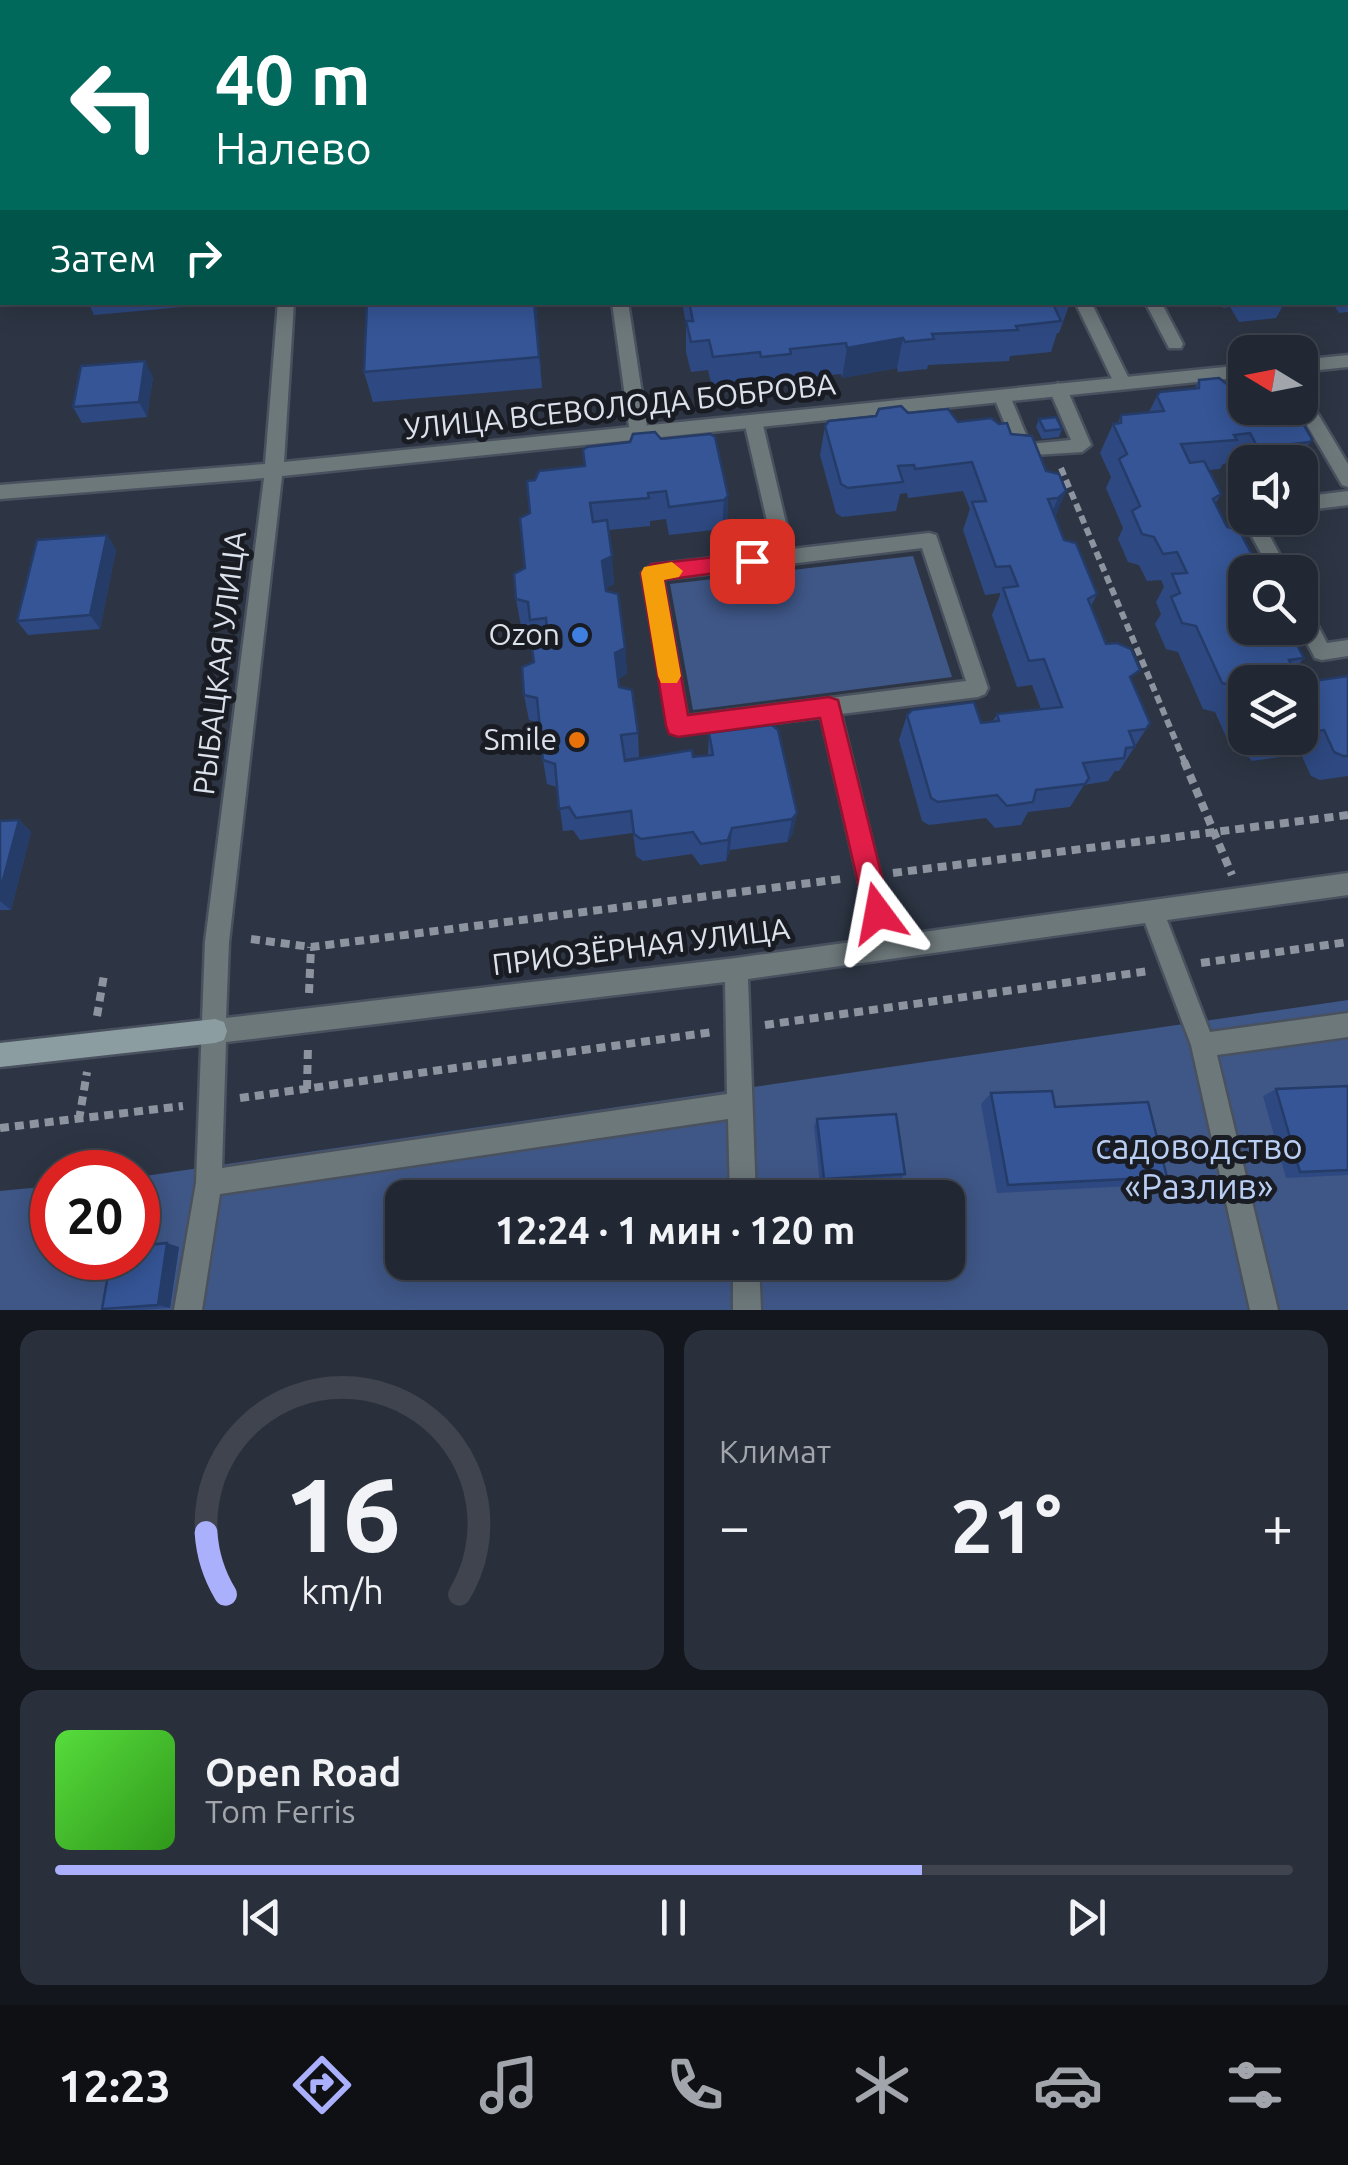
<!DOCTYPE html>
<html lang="ru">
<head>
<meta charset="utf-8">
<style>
  body { margin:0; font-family:Ubuntu,sans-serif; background:#2a303b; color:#f1f3f6; height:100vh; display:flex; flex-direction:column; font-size:38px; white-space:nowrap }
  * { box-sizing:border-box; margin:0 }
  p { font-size:32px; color:#a2a6ac }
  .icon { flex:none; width:55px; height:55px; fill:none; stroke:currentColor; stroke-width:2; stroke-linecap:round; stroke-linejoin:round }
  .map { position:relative; height:1310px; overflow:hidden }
  .panel { display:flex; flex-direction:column; gap:20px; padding:20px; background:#13161c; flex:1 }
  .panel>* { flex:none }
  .banner { position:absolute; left:0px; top:0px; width:1350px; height:305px; box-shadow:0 5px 25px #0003,0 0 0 2px #3f444e; background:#00695c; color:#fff; overflow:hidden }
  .needle { width:65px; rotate:280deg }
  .tools { position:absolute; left:1228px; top:335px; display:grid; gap:20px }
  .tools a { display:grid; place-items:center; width:90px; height:90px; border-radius:20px; background:#222833; box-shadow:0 5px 25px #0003,0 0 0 2px #3f444e; font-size:50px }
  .speed { position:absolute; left:30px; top:1150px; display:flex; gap:20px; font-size:50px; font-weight:700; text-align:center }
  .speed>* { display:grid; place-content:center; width:130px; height:130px; border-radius:50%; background:#222833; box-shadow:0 5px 25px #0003,0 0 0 2px #3f444e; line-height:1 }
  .speed .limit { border:15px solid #d22; background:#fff; color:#111 }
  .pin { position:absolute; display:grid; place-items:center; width:85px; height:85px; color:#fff; margin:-42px; border-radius:20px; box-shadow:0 5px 15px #0006 }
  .me { position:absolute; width:110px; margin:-55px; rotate:347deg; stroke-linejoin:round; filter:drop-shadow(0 0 8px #0008) }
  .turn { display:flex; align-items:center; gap:35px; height:210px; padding:0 50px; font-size:45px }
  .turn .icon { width:130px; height:130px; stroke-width:2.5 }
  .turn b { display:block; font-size:70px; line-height:85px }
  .then { display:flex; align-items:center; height:95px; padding:0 50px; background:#0003; gap:20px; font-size:38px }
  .big { font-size:75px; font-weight:700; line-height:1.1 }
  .panel .tile { flex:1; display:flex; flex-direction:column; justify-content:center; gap:15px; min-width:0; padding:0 35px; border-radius:20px; background:#2a303b }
  .panel .dial { align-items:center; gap:0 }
  .dial svg { height:260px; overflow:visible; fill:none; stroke:#3f444e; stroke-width:7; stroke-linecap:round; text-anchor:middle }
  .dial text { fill:#f1f3f6; stroke:none }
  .song { display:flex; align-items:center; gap:30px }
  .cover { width:120px; height:120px; border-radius:15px; background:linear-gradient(135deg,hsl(110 70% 55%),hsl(110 70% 35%)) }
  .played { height:10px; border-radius:5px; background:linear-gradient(90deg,#aab0fc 70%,#3f444e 70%) }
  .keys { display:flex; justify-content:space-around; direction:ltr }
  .heat { display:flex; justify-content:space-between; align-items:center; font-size:55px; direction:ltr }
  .panel .tiles { flex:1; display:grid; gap:20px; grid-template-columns:1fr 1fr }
  .tile:last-child { grid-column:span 2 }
  .trip { position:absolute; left:385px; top:1180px; width:580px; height:100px; border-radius:20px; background:#222833; box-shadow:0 5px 25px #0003,0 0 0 2px #3f444e; font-weight:700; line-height:100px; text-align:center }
  .menu { display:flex; height:160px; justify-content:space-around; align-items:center; background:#0e1014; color:#a2a6ac }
  .menu .icon { width:70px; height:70px }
  .menu .on { color:#aab0fc }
  .menu b { font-size:45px; color:#f1f3f6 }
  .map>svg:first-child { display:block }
  .green { fill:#3f5787; fill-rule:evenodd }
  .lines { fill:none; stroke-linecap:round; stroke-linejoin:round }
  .lane-casing { stroke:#49515f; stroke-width:5 }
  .street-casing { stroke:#49515f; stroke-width:5 }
  .secondary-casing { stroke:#49515f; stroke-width:5 }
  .path-far1 { stroke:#8d94a0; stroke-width:6; stroke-dasharray:8 5; stroke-linecap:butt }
  .path { stroke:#8d94a0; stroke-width:8; stroke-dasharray:9 6; stroke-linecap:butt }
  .lane { fill:#6d787a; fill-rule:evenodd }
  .street { fill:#6d787a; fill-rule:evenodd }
  .secondary { fill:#8c9da2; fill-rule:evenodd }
  .wall { fill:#2e4981 }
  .shaded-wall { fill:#253c69 }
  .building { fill:#355596; stroke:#253c69; stroke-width:2.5 }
  .route { fill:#e11d48; stroke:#92132f; stroke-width:2.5 }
  .slow { fill:#f59e0b }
  .shop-dot { fill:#3f7fe0; stroke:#191c23; stroke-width:4 }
  .food-dot { fill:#e8710a; stroke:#191c23; stroke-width:4 }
  .labels { text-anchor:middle; stroke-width:10; stroke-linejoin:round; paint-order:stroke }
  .street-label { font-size:30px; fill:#dce2ec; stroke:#191c23 }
  .poi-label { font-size:30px; fill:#dce2ec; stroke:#191c23; text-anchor:end }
  .near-park-label { font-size:35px; fill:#b9cef3; stroke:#191c23 }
</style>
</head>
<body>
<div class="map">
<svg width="1348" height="1310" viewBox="0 0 1348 1310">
  <rect width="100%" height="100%" fill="#2d3544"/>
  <path class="green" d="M913,556L952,677L693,710L670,584Z
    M1348,1000V1310H0V1191L52,1186V1258H138V1177ZM402,1198H948V1262H402Z"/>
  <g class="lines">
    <defs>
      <path id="lane" d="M570,0H582L583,2H571Z
        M697,0H709V2H697Z
        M822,0H834L835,2H823Z
        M931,0H943L944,2H932Z
        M987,0H1000L1001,2H988Z
        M612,302H628L648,433L639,439L630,433Z
        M1075,302H1091L1131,383L1128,387H1116Z
        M1145,302H1161L1183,344L1181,348H1169Z
        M1058,383L1067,389L1091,445L1082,452L1018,456L993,395L996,391H1008L1030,444L1071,440L1049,389Z
        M1300,392L1306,394L1348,464V487L1342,485L1297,408H1300Z
        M753,415L762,421L792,549L929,533L936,535L988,688L985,694L978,697L841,714L898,948L894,956L886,959L878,956L874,948L821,717L678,735L671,732L668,726L642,573L652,565L774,551L744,421ZM922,548L966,681L687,716L663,579Z
        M1348,491V505L1300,511V497Z
        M1244,513L1245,518H1260L1289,572H1271L1242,518Z
        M1300,603L1307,605L1327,643L1348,640V656L1322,660L1315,658L1299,628Z"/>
      <path id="street" d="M303,0H315V2H303Z
        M0,179H2V189H0Z
        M278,302H294L284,462L1245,365V377L282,476L229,942L226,1018L736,958L1348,873V895L1167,920L1210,1032L1348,1013V1037L1217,1055L1278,1310H1250L1191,1045L1145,923L748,979L756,1198H730L728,1119L220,1194L202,1310H174L196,1183L205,942L264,478L0,499V485L265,464ZM725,982L727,1094L222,1168L226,1042Z
        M1348,355V367L1300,372V360Z
        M733,1262H759L761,1310H733Z"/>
      <path id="secondary" d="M215,1019L224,1022L227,1031L224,1040L215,1043L0,1067V1043Z"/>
    </defs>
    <use href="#lane" class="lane-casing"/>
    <use href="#street" class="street-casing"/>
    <use href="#secondary" class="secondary-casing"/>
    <path class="path-far1" d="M1061,468L1185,763"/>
    <path class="path" d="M1184,761L1232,875
      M893,873L1348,815
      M251,939L311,947L841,879
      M1201,963L1348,942
      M309,993L311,947
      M97,1016L104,975
      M765,1025L1149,971
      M307,1089L308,1045
      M240,1098L713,1032
      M79,1120L87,1072
      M0,1128L183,1106"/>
    <use href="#lane" class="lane"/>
    <use href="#street" class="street"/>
    <use href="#secondary" class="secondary"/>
  </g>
  <path class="wall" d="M31,0H68L67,2H32Z
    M615,0H671L678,2H615Z
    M1046,0H1105L1107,2H1048Z
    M1143,0H1191L1201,2H1144Z
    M1237,0H1298L1300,2H1247L1245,0Z
    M1330,0H1348V17V2H1331Z
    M1348,224V312L1339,313L1332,302H1348Z
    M88,302H206L205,305L94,315Z
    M378,302H536L542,388L373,402L364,372Z
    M682,302L761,303H1070L1059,333H1057L1051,352L1010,356L1009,361L928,365L927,369L898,372L897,368L842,378L841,374L789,379L788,384L759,387L758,382L712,387L708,370L691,372L686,352V324Z
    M1219,302H1285L1276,318L1239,322L1230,307L1223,308Z
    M153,377L147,417L82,423L73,407Z
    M1199,380L1228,385L1312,439L1297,462H1245V477H1241L1233,462L1223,464L1220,469L1208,470L1221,494L1215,504L1245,628L1304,658L1294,670L1245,682V738H1300V683L1348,676V776L1320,780L1311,776L1301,754L1252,761L1243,751L1233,752L1215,712L1203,709L1178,652L1166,649L1155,624L1161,614L1156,602L1164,587L1161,580L1147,581L1139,565L1128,562L1118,539L1123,528L1106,488L1111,477L1100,453L1113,424L1118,423L1121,415L1149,412L1157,396L1195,388Z
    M908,413L958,422L1011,434L1066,491L1055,517L1064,540L1097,594L1091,606L1106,644L1133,683L1150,723L1119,771H1115L1108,781L1084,785L1070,807L1028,812L1021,825L995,828L986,818L929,825L922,821L899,740L907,715L981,723L993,721L997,714L1041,709L1032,685L1017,687L992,615L1000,595V593L985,595L963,530L970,509L963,491L908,498L907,493L900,494L896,511L842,517L836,513L820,455L825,426Z
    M1039,419L1062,429L1059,437L1042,439L1036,427Z
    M661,439L728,496L727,525L722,529L669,535L666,519L650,521V526L609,530L614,584L606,588L625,648L627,674L618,679L619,687L638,733L639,757L625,759V761L708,755L709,733L797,813L792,835L787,842L730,850L726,861L700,865L692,854L643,861L636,856L633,833L580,840L573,830L563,831L557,787L547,784L543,760L539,723L529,720L524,695L534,662V642L531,628L521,626L516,599L525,568L530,513L535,480L584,466Z
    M107,535L116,550L100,629L28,635L17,621Z
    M19,820L31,832L11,910H0V821Z
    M1348,1086V1175L1286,1178L1263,1096L1276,1089Z
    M991,1093L1055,1107L1167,1177L1150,1185L997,1193L981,1104Z
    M817,1119L905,1174L900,1180L820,1185L814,1126Z
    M179,1247L170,1308L143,1310L102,1309Z"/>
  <path class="shaded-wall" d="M534,302H536L542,388L539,357Z
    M903,338L897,368L842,378L847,348Z
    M145,361L153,377L147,417L139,402Z
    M1066,491L1054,520L1046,527L1058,498Z
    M728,496L727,525L722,529L724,500Z
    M107,535L116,550L100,629L90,615Z
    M612,556L614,584L605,589L602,561Z
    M625,648L627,674L617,679L615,653Z
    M797,813L792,835L787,842L792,819Z
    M19,820L31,832L11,910L0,901V891Z
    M732,828L730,850L726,861L728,840Z
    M167,1243L179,1247L170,1308L158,1305Z"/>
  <path class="building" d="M366,0H434V2H365Z
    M862,0H922L923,2H863Z
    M1074,0H1105L1107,2H1076Z
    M1160,0H1199L1201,2H1161Z
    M1264,0H1298L1300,2H1266Z
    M378,302H534L539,357L364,372L367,303Z
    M689,302L761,303H1070L1053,304L1061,321L1016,326L1018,330L932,334L934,339L905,342L903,338L847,348L846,343L790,349L791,354L761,357L760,352L713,357L709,340L691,342L686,321H693Z
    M145,361L139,402L73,407L81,366Z
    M1219,378L1228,385L1245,383V408H1294L1312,439L1310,442L1258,448L1250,433L1234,435L1237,440L1181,444L1190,463L1204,461L1221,494L1213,499L1227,527L1239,530L1261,572H1245V628H1288L1304,658L1289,660L1300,682H1245V710L1234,686L1222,683L1196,626L1182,623L1171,597L1180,593L1172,574L1187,573L1177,552L1163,554L1154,537L1142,534L1132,511L1140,506L1119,459L1127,454L1113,424L1121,423V415L1164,411L1157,396L1160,392L1199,388V380Z
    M901,406L908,413L948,409L958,422L991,418L999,424L1007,423L1011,434L1032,436L1046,471L1059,474L1066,491L1058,498L1048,499L1064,540L1076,543L1097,594L1088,599L1106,644L1117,643L1131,649L1140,670L1130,677L1150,723L1146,729L1129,731L1135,747L1126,748L1124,758L1083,763L1089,778L1085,784L1036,790L1033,802L1007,806L997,795L938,802L931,798L907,715L912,710L974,702L981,723L999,721L997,714L1062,707L1044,659L1029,661L1003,588L1018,586L1010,566L996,567L972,502L986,501L972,462L915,469L914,465L898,466L903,482L848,488L841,484L825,426L829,421L876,416L879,409Z
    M1056,417L1062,429L1045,431L1039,419Z
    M655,432L661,439L710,434L715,437L728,496L724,500L669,507L666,491L648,493L649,498L590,503L593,522L607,520L612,556L602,561L606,591L618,594L625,648L615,653L619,687L632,690L638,733L621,735L625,761L692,750L693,757L713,755L709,733L772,725L778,730L797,813L792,819L732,828L728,840L701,844L693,832L641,839L634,834L631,811L576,818L569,807L559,809L555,764L543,760L537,698L524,695L522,667L534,662L531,642L548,641L546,618L530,620L528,602L516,599L514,574L525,568L520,518L530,513L527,481L535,480L539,471L585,466L583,450L587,447L630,442L633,434Z
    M107,535L90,615L17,621L37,540Z
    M1348,676V756H1343L1334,752L1324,730L1300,733V683Z
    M19,820L0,891V821Z
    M1348,1086V1170L1300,1172L1276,1089Z
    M1052,1091L1055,1107L1148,1102L1167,1177L1008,1185L991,1093Z
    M896,1114L905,1174L824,1179L817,1119Z
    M167,1243L158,1305L102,1309L111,1258H138V1246Z"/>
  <path class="route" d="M752,553L763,561L759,567L664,580L688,715L829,697L838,700L891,913L887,922L878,926L869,922L865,913L820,718L678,737L669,734L666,726L641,573L652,564Z"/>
  <path class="slow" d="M672,562L683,571L679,577L664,580L681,676L677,683H661L658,676L641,573L644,567Z"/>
  <circle class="shop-dot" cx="580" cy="635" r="10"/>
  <circle class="food-dot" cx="577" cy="740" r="10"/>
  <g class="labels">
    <g class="street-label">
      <text transform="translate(620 407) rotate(-6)" y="10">УЛИЦА ВСЕВОЛОДА БОБРОВА</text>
      <text transform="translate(220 663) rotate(-83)" y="10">РЫБАЦКАЯ УЛИЦА</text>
      <text transform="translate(641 947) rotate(-7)" y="10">ПРИОЗЁРНАЯ УЛИЦА</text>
    </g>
    <g class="poi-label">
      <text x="560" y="645">Ozon</text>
      <text x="557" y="750">Smile</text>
    </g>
    <g class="near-park-label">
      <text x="1199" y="1159">садоводство<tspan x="1199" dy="40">«Разлив»</tspan></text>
    </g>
  </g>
</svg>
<div class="tools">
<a><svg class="needle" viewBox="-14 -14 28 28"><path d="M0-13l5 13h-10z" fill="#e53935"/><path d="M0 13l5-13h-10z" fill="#a2a6ac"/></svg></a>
<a><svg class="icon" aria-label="sound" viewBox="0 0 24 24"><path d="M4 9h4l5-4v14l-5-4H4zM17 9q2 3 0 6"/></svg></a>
<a><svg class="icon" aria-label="search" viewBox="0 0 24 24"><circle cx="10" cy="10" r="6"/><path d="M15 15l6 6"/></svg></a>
<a><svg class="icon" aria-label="layers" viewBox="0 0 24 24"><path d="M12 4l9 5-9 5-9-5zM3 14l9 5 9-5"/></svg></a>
</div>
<div class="speed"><div class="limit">20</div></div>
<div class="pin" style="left:752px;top:561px;background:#d93025"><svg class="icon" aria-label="arrive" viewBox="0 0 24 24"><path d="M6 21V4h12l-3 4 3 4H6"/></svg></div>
<svg class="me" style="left:878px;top:913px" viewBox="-20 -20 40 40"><path d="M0-17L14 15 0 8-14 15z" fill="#e11d48" stroke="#fff" stroke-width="4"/></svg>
<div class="trip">12:24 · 1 мин · 120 m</div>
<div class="banner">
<div class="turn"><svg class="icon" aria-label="left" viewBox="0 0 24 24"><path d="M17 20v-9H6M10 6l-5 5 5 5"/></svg><div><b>40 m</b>Налево</div></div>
<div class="then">Затем<svg class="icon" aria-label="right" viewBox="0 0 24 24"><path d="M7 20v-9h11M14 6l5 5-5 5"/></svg></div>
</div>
</div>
<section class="panel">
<div class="tiles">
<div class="tile dial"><svg viewBox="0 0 100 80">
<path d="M14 69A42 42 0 1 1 86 69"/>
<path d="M14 69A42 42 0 0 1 8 50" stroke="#aab0fc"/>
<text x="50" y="56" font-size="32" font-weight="700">16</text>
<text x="50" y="72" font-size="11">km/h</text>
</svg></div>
<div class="tile"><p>Климат</p>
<div class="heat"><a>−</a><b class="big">21°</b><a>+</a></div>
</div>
<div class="tile">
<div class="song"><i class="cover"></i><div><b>Open Road</b><p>Tom Ferris</p></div></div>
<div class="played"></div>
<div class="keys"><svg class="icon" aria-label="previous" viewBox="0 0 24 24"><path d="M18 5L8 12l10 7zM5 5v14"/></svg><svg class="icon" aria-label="pause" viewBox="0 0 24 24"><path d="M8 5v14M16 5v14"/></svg><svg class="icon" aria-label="next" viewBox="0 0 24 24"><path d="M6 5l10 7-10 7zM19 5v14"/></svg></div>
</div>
</div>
</section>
<nav class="menu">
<b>12:23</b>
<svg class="icon on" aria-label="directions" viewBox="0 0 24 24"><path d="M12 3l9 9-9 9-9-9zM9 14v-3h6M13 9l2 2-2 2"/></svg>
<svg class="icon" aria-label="music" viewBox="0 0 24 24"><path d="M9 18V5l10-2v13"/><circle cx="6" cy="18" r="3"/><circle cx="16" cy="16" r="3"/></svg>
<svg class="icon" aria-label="phone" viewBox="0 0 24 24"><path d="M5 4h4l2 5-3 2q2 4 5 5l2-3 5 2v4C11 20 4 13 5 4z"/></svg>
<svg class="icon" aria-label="climate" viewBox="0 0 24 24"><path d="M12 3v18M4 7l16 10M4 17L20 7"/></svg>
<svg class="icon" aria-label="car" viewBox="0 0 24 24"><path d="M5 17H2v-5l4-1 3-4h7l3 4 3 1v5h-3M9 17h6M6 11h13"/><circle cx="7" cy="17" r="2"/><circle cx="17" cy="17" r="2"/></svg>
<svg class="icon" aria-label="filters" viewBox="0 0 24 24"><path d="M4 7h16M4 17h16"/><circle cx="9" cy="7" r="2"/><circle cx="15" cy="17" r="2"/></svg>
</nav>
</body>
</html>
